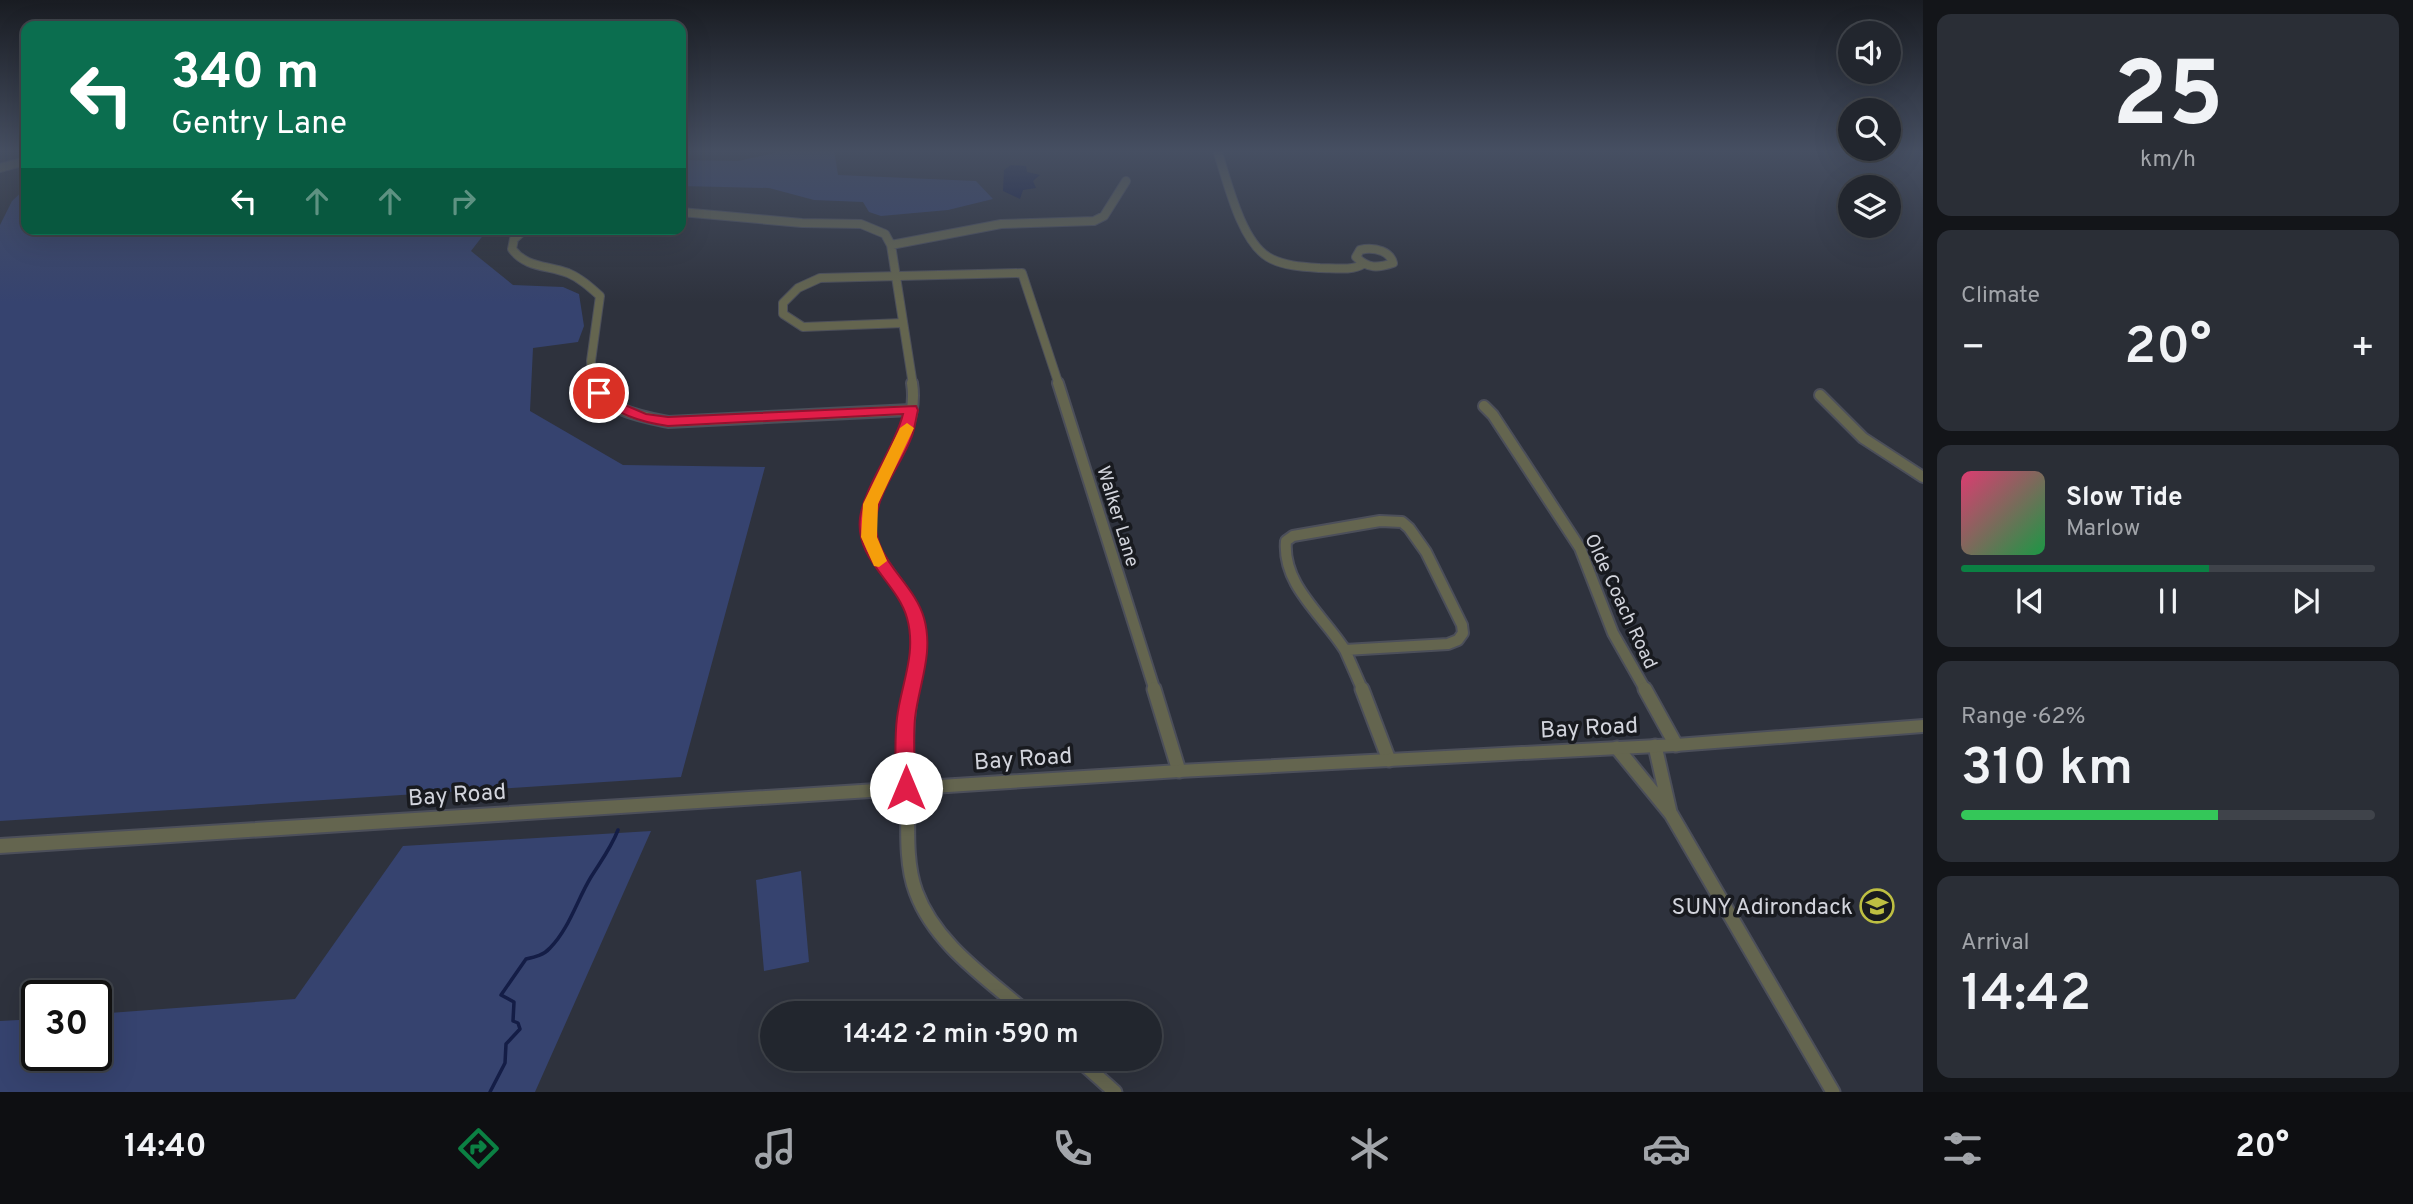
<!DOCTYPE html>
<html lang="en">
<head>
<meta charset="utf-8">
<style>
  body { margin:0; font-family:Overpass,sans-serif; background:#2a2e36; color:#f1f3f6; height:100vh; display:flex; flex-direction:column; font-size:26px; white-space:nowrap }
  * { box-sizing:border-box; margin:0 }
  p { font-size:23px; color:#a2a5aa }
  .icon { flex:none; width:38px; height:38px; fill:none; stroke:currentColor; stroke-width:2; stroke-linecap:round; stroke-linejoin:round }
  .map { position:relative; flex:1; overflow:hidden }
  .drawer { display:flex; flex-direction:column; gap:14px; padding:14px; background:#131519; width:490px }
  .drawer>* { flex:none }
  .top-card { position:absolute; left:21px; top:21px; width:665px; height:214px; border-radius:14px; box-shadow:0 7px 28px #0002,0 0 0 2px #3f434a; background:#0b6e4f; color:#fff; overflow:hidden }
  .controls { position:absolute; left:1838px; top:21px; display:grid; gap:14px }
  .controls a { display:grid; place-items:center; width:63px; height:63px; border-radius:50%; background:#22262e; box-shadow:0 7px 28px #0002,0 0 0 2px #3f434a; font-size:35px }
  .speed { position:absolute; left:21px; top:980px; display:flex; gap:14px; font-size:35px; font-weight:700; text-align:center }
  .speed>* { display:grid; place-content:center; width:91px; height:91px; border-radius:50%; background:#22262e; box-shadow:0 7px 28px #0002,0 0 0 2px #3f434a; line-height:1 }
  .speed .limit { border:4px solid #111; border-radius:10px; background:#fff; color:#111 }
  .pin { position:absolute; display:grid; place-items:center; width:60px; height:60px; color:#fff; margin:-30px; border:4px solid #fff; border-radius:50%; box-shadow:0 2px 7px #0007 }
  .me { position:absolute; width:77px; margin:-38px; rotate:0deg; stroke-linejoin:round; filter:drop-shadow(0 0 5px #0008) }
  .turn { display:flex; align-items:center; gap:24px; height:147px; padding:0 35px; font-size:32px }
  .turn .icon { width:91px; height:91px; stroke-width:2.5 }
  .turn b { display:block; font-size:49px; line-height:60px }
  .lanes { display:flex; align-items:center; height:66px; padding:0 35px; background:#0003; justify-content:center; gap:35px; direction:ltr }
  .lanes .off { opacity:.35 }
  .big { font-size:52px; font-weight:600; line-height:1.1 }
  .drawer .card { flex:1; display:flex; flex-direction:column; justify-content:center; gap:10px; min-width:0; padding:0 24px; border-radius:14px; background:#2a2e36 }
  .drawer .dial { align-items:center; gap:0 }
  .dial b { font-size:91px; line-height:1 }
  .song { display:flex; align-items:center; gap:21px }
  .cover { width:84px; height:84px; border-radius:10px; background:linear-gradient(135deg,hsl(340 70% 55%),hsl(140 70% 35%)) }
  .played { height:7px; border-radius:4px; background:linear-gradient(90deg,#0b8043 60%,#3f434a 60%) }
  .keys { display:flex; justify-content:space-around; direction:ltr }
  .heat { display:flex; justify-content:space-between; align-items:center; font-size:38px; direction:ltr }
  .charge { height:10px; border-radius:5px; background:linear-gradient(90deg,#34c759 62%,#3f434a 0) }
  .trip { position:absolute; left:760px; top:1001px; width:402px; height:70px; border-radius:35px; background:#22262e; box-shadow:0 7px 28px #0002,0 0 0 2px #3f434a; font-weight:600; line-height:70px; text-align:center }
  .dock { display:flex; height:112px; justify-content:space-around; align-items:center; background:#0e0f12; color:#a2a5aa }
  .dock .icon { width:49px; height:49px }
  .dock .selected { color:#0b8043 }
  .dock b { font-size:32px; color:#f1f3f6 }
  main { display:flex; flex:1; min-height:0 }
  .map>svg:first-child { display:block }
  .green { fill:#36436f }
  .water { fill:#141d46 }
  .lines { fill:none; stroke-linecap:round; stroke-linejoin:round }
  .stream { stroke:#141d46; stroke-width:3.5 }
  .minor-far2-casing { stroke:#4c4f5a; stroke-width:10 }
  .minor-far1-casing { stroke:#4c4f5a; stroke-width:14 }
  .minor-casing { stroke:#4c4f5a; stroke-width:17 }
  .tertiary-casing { stroke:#4c4f5a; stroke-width:4 }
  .minor-far2 { stroke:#64654f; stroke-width:8 }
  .minor-far1 { stroke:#64654f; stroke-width:10 }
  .minor { stroke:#64654f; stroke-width:13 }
  .tertiary { fill:#64654f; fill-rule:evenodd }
  .route { fill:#e11d48; stroke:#92132f; stroke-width:2 }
  .slow { fill:#f59e0b }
  .labels { text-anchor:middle; stroke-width:7; stroke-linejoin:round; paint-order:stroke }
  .street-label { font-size:19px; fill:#d2d4dc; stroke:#181a1f }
  .near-street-label { font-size:23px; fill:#d2d4dc; stroke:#181a1f }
  .near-poi-label { font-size:23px; fill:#d2d4dc; stroke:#181a1f; text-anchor:end }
</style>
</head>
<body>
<main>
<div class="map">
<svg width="1923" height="1092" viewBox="0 0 1923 1092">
  <rect width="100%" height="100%" fill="#2e323d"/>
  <path class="green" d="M788,150H834L838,175L976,181L993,199L948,210L881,216L869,212L863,202L814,200L769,188L681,186V160L738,161Z
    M26,188V229H488L471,251L513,285L563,287L579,294L584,326L578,342L533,348L530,411L623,465L765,467L681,777L0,821V225L12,201Z
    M651,831L535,1092H0V1021L37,1019V1055H96V1014L295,999L403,846Z
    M801,871L809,962L764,971L756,880Z"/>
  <path class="water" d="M1011,165L1026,166L1027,172L1040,175L1033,181L1036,188L1023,190L1020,199L1003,191L1004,170Z"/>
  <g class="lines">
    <path class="stream" d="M490,1092L505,1063L506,1044L520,1029L518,1023L513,1021L514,1002L501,995L526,959C535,957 544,955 550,948C569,929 577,900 591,877C601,861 611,848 618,830"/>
    <defs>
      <path id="minor-far2" d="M1217,150C1227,179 1240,240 1268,257C1283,266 1303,267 1320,268C1333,268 1353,271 1363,264
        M0,168L26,161
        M681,212L802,223L861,224L885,234L891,245L913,385
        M525,229L514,239L512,249C526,268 547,265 568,273C580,278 590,287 600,296L591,361L593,385
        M891,245L1001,224L1094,221L1104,216L1126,181
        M1365,249C1376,248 1390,251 1393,263C1378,268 1368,269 1356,257L1360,250Z
        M903,323L803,327L783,314V303L798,288L820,278L1022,273L1059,385"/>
      <path id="minor-far1" d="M593,383C603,410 643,417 668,422L911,410
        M1058,383L1155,691
        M1820,395L1863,438L1923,477
        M1484,406L1493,415L1580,548L1613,633L1646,691
        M1380,521L1402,522L1409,528L1426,552L1462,625L1463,633L1458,640L1448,644L1345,650C1323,615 1282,585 1286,541L1293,536Z
        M1345,650L1363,691
        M912,691C919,659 925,628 907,598C892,573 869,555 868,523C868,479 921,438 912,383"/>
      <path id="minor" d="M912,689C904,725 907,760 908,796C908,826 905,863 916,892C935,944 987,978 1027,1013
        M1154,689L1179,771
        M1362,689L1389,760
        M1645,689L1676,745
        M1655,746L1670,812
        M1617,748L1671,814L1833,1092
        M1078,1059L1115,1092"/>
      <path id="tertiary" d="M1923,720V732L1676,751L1179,777L0,853V839L1179,765L1676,739Z"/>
    </defs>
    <use href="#minor-far2" class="minor-far2-casing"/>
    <use href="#minor-far1" class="minor-far1-casing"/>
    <use href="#minor" class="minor-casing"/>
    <use href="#tertiary" class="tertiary-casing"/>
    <use href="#minor-far2" class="minor-far2"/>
    <use href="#minor-far1" class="minor-far1"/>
    <use href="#minor" class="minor"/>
    <use href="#tertiary" class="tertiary"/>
  </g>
  <linearGradient id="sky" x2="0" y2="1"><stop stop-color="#191c22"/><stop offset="0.5" stop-color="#464f62"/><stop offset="1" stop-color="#464f62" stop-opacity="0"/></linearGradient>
  <rect width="1923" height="302" fill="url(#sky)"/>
  <path class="route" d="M599,388L625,405L646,414L668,417L916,406L918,410C916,418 915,427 912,436C902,464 879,489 876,519C872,559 914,582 924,618C934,653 919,684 915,718C913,741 915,765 915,788L913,794L906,797L899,794L896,788C896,765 894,741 897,718C901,684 917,654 907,618C897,582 855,560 860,518C865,484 894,450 903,414L668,426C639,422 618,414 594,396L592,393Z"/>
  <path class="slow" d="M907,423L914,428L878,504L877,537L887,561L879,567L874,566L861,537L863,504L900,428Z"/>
  <defs>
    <symbol id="university-ring" viewBox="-11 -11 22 22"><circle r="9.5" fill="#181a1f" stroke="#bebf42" stroke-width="1.5"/><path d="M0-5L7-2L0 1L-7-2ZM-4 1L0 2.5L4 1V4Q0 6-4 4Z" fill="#bebf42"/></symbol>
  </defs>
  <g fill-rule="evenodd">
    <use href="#university-ring" x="1858" y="887" width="38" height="38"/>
  </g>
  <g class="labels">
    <g class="street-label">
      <text transform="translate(1119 516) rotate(73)" y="7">Walker Lane</text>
      <text transform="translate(1622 601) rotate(65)" y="7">Olde Coach Road</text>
    </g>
    <g class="near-street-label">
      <text transform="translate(1589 727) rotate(-3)" y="8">Bay Road</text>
      <text transform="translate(1023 758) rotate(-4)" y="8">Bay Road</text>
      <text transform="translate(457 794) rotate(-4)" y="8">Bay Road</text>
    </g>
    <g class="near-poi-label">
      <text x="1853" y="914">SUNY Adirondack</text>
    </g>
  </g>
</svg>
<div class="controls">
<a><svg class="icon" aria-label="sound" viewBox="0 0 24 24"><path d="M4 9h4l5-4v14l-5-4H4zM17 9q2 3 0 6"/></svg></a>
<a><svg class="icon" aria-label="search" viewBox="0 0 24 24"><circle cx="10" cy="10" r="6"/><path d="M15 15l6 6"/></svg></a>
<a><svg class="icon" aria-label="layers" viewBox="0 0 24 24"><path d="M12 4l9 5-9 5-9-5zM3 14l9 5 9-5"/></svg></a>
</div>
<div class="speed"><div class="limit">30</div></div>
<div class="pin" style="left:599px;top:393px;background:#d93025"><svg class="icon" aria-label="arrive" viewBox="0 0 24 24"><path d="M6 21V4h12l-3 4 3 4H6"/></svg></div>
<svg class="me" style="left:906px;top:788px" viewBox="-20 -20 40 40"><circle r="19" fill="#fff"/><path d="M0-13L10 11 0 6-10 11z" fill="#e11d48"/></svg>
<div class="trip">14:42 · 2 min · 590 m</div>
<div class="top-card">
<div class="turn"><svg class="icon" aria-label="left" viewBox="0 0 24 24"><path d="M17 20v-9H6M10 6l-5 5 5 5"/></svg><div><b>340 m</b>Gentry Lane</div></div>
<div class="lanes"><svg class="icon" aria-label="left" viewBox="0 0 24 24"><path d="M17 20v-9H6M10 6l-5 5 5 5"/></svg><svg class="icon off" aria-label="ahead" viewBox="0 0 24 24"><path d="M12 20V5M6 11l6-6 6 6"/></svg><svg class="icon off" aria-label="ahead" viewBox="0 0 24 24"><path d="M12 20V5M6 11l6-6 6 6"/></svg><svg class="icon off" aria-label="right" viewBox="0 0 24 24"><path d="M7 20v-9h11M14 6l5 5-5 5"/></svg></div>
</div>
</div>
<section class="drawer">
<div class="card dial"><b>25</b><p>km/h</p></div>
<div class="card"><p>Climate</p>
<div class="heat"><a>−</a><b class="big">20°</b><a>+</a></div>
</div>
<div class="card">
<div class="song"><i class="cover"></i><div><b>Slow Tide</b><p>Marlow</p></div></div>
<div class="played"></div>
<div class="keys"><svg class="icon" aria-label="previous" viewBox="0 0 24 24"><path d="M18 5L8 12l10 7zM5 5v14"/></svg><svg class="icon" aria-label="pause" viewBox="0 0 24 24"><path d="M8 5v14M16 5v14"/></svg><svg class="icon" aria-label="next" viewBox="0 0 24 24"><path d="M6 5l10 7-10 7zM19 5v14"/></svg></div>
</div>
<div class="card"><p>Range · 62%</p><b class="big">310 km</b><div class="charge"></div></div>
<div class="card"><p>Arrival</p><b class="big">14:42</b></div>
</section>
</main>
<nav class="dock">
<b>14:40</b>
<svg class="icon selected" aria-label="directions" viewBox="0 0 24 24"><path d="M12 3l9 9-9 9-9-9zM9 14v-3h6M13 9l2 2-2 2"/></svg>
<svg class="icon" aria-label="music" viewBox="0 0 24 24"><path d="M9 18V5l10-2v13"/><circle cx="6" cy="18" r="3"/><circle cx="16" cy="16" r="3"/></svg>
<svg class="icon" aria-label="phone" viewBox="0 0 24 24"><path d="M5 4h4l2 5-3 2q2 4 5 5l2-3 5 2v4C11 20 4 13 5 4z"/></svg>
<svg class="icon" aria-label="climate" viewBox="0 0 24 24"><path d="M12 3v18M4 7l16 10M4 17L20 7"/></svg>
<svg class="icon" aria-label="car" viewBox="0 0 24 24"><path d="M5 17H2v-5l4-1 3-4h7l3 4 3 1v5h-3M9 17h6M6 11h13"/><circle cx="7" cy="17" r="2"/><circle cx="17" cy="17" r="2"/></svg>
<svg class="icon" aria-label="filters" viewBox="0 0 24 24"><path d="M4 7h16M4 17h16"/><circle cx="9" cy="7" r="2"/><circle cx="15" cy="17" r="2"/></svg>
<b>20°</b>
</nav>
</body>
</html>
